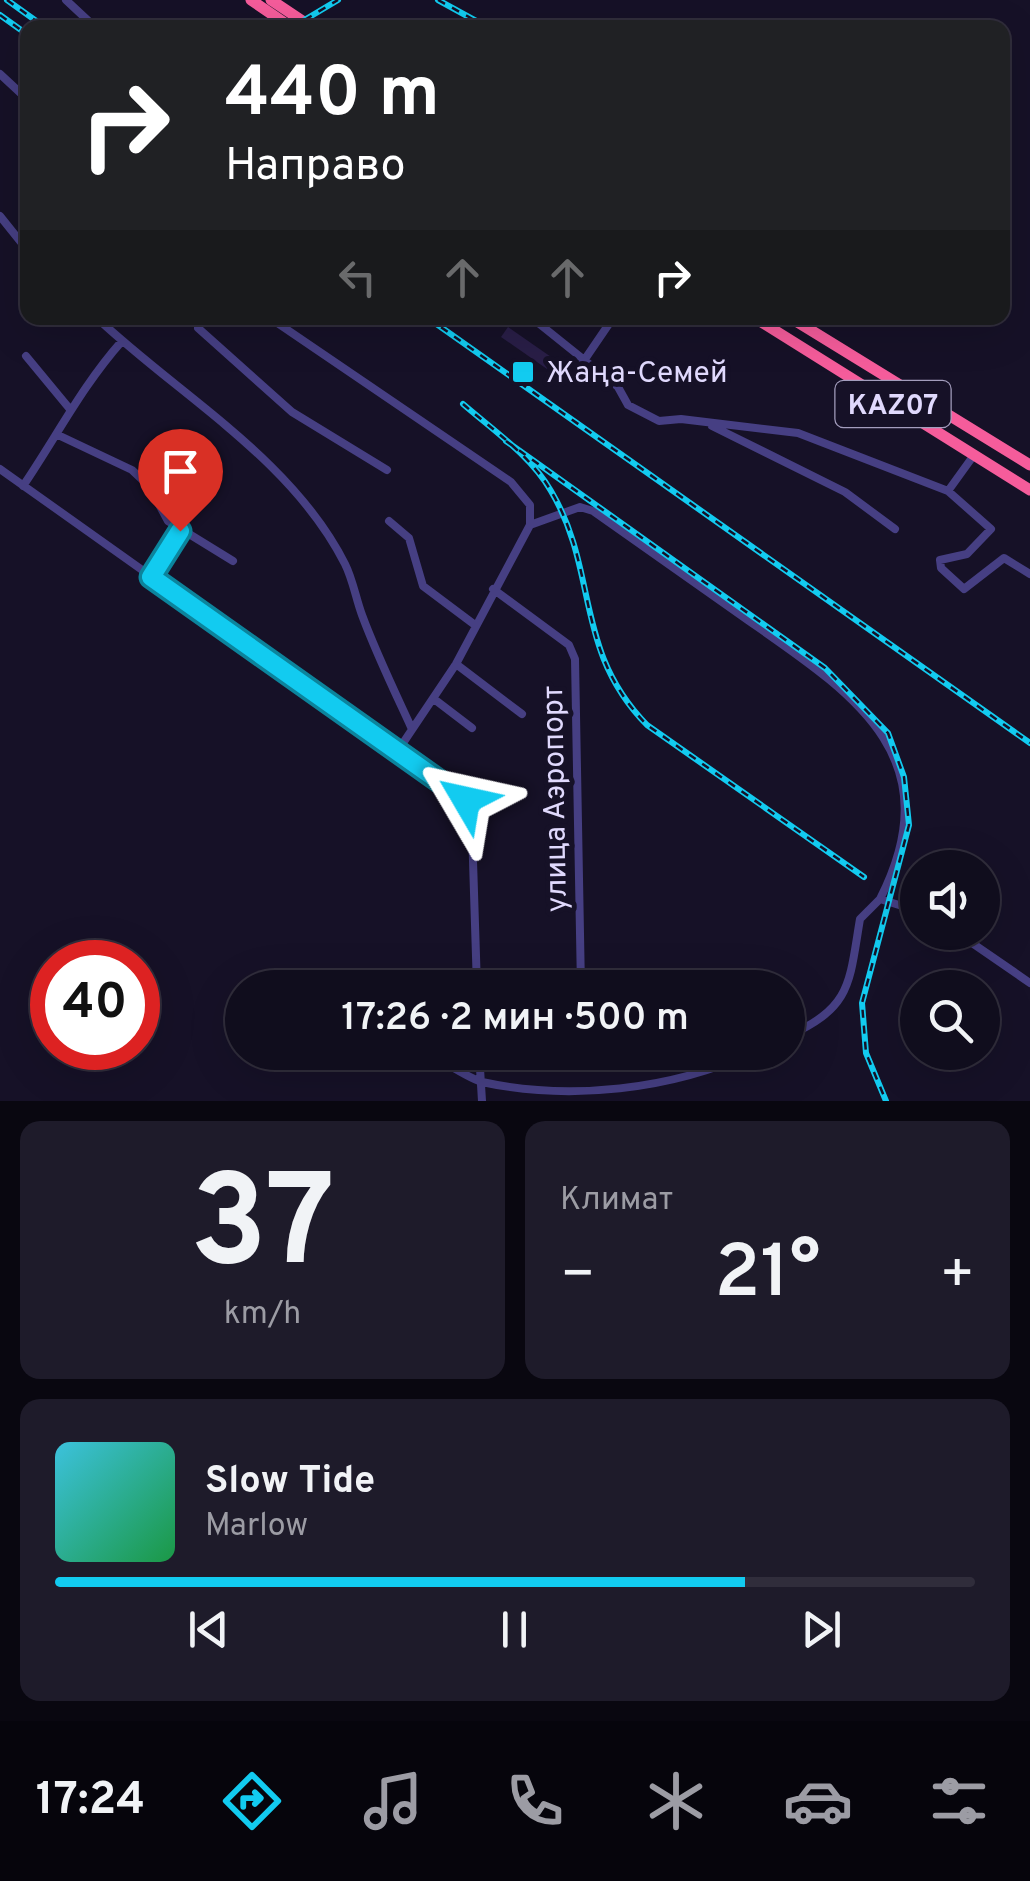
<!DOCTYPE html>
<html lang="ru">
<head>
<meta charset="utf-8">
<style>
  body { margin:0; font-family:Overpass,sans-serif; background:#1e1b2a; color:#f1f3f6; height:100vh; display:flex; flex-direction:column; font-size:38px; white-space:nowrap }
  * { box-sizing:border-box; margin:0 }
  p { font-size:32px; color:#9c9ca4 }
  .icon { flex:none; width:55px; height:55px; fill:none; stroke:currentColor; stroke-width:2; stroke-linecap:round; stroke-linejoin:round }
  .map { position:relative; height:1101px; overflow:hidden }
  .sheet { display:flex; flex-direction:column; gap:20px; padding:20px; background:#090710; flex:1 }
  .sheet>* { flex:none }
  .hud { position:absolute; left:20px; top:20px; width:990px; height:305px; border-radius:20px; box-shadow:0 10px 40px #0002,0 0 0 2px #302d3b; background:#202124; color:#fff; overflow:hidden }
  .buttons { position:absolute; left:900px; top:850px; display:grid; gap:20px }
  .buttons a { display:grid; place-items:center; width:100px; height:100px; border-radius:50%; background:#100d1d; box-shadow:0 10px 40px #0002,0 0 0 2px #302d3b; font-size:50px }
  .speed { position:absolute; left:30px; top:940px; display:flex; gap:20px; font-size:50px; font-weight:700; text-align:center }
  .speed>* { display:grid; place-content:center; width:130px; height:130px; border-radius:50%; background:#100d1d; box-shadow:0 10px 40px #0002,0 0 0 2px #302d3b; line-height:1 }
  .speed .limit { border:15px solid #d22; background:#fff; color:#111 }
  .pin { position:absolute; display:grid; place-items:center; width:85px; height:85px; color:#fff; margin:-102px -42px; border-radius:50% 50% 50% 0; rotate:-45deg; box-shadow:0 0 10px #0007 }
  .pin .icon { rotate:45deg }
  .me { position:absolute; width:110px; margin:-55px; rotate:306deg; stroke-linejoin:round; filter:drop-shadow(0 0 8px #0008) }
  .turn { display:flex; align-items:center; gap:35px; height:210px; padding:0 40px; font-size:45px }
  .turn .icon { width:130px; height:130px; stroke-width:2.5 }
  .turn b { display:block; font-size:70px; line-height:85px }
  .lanes { display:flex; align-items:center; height:95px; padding:0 40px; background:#0003; justify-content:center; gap:50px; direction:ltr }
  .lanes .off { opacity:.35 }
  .big { font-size:75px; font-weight:600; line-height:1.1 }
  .sheet .widget { flex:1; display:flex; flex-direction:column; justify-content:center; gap:15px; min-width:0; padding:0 35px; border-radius:20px; background:#1e1b2a }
  .sheet .dial { align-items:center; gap:0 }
  .dial b { font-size:130px; line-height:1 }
  .song { display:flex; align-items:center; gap:30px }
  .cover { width:120px; height:120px; border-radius:15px; background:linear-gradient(135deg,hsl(190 70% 55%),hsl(140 70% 35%)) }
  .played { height:10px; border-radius:5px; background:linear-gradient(90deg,#12cbf0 75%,#302d3b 75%) }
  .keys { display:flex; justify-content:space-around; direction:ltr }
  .heat { display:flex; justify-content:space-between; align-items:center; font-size:55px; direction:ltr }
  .sheet .tiles { flex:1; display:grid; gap:20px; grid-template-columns:1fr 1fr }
  .widget:last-child { grid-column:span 2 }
  .trip { position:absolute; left:225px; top:970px; width:580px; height:100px; border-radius:50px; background:#100d1d; box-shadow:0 10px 40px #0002,0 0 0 2px #302d3b; font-weight:600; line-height:100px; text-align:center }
  .tabs { display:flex; height:160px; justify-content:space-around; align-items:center; background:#06050c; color:#9c9ca4 }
  .tabs .icon { width:70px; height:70px }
  .tabs .active { color:#12cbf0 }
  .tabs b { font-size:45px; color:#f1f3f6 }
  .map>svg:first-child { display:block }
  .building { fill:#291e47 }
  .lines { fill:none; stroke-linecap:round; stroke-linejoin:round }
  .minor { stroke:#463f83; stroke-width:8 }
  .highway { stroke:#f55c9b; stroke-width:11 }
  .rail-casing { stroke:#12cbf0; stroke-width:6 }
  .rail { stroke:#161127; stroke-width:2.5; stroke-dasharray:8; stroke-linecap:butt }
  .route-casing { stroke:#0c849c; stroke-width:25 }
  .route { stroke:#12cbf0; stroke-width:18 }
  .poi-dot { fill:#12cbf0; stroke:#161127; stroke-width:4 }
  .labels { text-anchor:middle; stroke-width:10; stroke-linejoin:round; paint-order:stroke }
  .shield { fill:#161127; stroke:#a39dbd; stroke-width:2.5 }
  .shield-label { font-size:28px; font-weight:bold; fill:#e0d9fd }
  .poi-label { font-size:30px; fill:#e0d9fd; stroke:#161127; text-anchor:start }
  .street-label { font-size:30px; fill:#e0d9fd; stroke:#161127 }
</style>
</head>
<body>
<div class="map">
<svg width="1030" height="1101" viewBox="0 0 1030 1101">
  <rect width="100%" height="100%" fill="#161127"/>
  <path class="building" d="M508,327L554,359L547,369L501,337Z"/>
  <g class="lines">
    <path class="minor" d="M66,0L96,28
      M0,74L28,100
      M0,216L28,251
      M97,318C180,396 292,459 345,564C353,580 356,599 362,615C376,653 394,690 411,727
      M203,318L198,328L292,412L387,470
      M270,318L511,482L530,505V525
      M532,318L618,387L628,405L659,421L681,419L798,433L948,491L991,529L967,554L940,560L941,568L964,589L1004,558L1030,574
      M26,356L69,408
      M583,362L613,318
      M712,426L845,492L895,529
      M58,435L132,470L149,486L168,521L233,561
      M0,469L466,800L472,829L477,988
      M23,486C57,436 82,386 122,341
      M948,491L974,455
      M389,521L409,538L423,586L475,625
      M151,577L180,531
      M493,589L569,645L575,659L581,988
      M456,664L522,714
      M434,699L472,728
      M397,752L456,664L530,525L580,507L593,511C645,548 697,584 749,621C854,694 952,757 880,899
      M956,932L1030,983
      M310,985L315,988
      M788,1036C852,1007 849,984 860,919L880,899L918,911
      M428,1052C445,1062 464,1076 482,1082C569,1101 672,1090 753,1052
      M479,1052L482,1101"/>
    <path class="highway" d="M251,0L292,28
      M271,0L313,28
      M755,318L1030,490
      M791,318L1030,465"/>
    <defs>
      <path id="rail" d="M7,0L46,28
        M438,0L489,28
        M0,15L28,35
        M291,28L338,0
        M428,318L1030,743
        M463,404C493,430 531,456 551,491C599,572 573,649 647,725L864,877
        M506,441L825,668L888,733L904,777L909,825L862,1003L866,1053L886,1101"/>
    </defs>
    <use href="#rail" class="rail-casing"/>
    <use href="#rail" class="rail"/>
  </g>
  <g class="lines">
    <defs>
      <path id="route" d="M180,531L151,577L466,800"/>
    </defs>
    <use href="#route" class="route-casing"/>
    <use href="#route" class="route"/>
  </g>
  <rect class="poi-dot" x="511" y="360" width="24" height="24" rx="5"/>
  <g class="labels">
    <rect class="shield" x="835.5" y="381" width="115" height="46" rx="8"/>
    <g class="shield-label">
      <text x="893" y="414">KAZ07</text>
    </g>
    <g class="poi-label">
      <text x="546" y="382">Жаңа-Семей</text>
    </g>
    <g class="street-label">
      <text transform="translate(554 799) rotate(-91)" y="10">улица Аэропорт</text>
    </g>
  </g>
</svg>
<div class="buttons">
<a><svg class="icon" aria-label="sound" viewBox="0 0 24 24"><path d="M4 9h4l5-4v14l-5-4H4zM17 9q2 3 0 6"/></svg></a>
<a><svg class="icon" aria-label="search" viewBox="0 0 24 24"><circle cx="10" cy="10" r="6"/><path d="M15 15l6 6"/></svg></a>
</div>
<div class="speed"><div class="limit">40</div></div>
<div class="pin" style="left:180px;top:531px;background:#d93025"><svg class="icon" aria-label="arrive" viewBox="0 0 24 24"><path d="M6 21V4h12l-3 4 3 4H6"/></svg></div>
<svg class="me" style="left:466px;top:800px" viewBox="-20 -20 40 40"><path d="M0-17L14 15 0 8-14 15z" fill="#12cbf0" stroke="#fff" stroke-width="4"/></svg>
<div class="trip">17:26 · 2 мин · 500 m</div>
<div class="hud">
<div class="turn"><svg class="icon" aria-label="right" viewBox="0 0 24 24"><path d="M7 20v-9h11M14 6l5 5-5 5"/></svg><div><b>440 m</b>Направо</div></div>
<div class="lanes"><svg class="icon off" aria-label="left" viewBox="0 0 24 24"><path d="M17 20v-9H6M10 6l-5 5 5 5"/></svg><svg class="icon off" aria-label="ahead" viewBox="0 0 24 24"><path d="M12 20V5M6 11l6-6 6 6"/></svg><svg class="icon off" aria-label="ahead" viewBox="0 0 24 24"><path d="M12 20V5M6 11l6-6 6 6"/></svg><svg class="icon" aria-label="right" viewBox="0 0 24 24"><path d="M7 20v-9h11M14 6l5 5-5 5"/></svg></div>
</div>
</div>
<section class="sheet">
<div class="tiles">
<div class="widget dial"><b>37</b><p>km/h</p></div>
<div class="widget"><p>Климат</p>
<div class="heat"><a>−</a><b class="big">21°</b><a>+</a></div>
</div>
<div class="widget">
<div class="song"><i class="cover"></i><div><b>Slow Tide</b><p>Marlow</p></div></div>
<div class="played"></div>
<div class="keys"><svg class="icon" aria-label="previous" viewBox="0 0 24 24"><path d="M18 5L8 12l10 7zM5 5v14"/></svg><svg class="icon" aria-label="pause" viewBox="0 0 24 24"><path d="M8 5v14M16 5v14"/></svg><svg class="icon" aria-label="next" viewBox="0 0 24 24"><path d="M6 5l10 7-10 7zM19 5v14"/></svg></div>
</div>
</div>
</section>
<nav class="tabs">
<b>17:24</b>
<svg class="icon active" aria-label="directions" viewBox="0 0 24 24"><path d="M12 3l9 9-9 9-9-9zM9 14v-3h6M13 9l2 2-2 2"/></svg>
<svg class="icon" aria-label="music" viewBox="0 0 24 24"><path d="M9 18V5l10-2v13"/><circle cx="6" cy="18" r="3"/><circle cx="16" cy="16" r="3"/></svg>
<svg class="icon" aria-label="phone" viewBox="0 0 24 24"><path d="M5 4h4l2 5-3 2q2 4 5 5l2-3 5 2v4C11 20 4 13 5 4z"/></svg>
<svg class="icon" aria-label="climate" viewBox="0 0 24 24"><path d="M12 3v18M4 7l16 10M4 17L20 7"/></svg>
<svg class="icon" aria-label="car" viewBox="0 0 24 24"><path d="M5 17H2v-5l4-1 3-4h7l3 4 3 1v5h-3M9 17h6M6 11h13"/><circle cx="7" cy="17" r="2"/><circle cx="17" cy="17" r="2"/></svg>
<svg class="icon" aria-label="filters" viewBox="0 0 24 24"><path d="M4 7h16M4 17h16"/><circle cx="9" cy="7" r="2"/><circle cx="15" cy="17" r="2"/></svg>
</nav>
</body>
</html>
